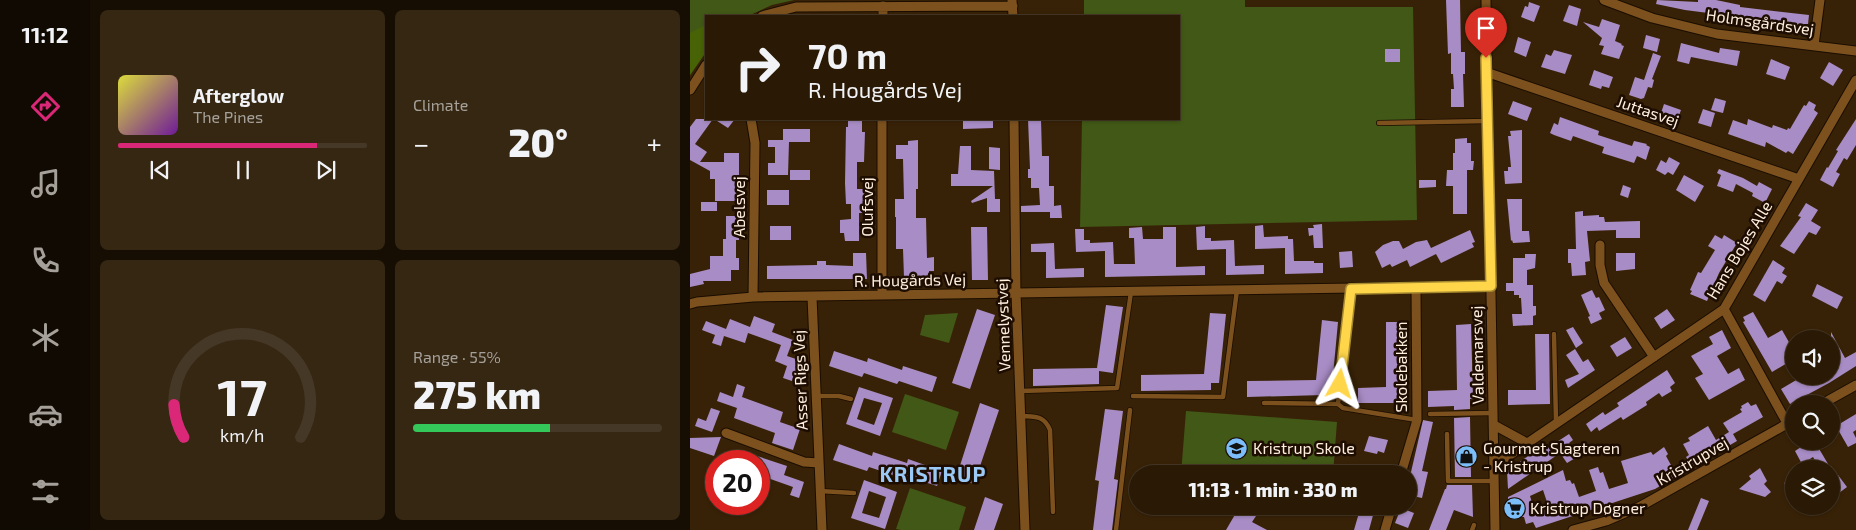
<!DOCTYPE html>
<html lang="en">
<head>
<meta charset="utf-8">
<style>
  body { margin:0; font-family:"Exo 2",sans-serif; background:#362713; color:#f1f3f6; height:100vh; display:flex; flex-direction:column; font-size:19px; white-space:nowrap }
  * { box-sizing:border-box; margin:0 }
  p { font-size:16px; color:#a5a19a }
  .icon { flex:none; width:28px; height:28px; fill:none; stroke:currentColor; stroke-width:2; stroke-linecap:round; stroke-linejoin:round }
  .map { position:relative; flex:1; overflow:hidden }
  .panel { display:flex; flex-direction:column; gap:10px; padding:10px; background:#170e03; width:600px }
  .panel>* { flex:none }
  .hud { position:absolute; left:15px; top:15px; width:475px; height:105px; border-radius:0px; box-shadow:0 1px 4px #0004,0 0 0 1px #463827; background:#2a1a05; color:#f1f3f6; overflow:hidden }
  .tools { position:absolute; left:1095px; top:330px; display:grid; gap:10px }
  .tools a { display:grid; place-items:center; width:55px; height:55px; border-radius:50%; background:#2a1a05; box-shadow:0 1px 4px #0004,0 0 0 1px #463827; font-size:25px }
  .speed { position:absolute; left:15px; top:450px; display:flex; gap:10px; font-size:25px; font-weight:700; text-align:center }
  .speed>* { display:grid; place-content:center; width:65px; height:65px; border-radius:50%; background:#2a1a05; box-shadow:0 1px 4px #0004,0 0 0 1px #463827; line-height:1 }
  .speed .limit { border:8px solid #d22; background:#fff; color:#111 }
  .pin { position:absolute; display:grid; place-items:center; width:42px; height:42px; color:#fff; margin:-51px -21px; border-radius:50% 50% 50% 0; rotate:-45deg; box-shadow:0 0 5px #0007 }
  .pin .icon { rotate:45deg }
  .me { position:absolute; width:55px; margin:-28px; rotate:6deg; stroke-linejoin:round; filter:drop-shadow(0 0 4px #0008) }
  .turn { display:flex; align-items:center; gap:18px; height:105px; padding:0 20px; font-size:22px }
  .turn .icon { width:65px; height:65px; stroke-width:2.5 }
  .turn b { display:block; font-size:35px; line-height:42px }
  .big { font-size:38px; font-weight:800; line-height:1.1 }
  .panel .card { flex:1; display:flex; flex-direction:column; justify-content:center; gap:8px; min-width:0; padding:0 18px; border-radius:8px; background:#362713 }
  .panel .dial { align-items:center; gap:0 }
  .dial svg { height:130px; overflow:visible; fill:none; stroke:#463827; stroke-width:7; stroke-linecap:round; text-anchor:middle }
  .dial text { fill:#f1f3f6; stroke:none }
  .song { display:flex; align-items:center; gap:15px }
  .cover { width:60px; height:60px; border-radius:8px; background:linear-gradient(135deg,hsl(60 70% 55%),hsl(280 70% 35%)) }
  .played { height:5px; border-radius:2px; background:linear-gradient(90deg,#db2777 80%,#463827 80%) }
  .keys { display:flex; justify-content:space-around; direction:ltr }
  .heat { display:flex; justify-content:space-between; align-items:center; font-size:28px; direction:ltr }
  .charge { height:8px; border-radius:4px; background:linear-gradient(90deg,#34c759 55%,#463827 0) }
  .panel .tiles { flex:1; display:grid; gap:10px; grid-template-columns:repeat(2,1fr) }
  .trip { position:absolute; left:439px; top:465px; width:288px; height:50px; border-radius:25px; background:#2a1a05; box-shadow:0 1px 4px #0004,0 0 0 1px #463827; font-weight:800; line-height:50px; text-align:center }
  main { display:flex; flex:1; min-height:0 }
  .tabs { display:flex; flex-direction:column; width:90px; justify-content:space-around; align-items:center; background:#110a02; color:#a5a19a }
  .tabs .icon { width:35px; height:35px }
  .tabs .selected { color:#db2777 }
  .tabs b { font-size:22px; color:#f1f3f6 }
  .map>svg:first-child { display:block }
  .green { fill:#415817 }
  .forest { fill:#476305 }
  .building { fill:#a88cc5; fill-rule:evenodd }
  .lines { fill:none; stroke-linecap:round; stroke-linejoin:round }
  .lane-casing { stroke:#1a0d01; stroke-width:6 }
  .street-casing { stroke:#1a0d01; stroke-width:11 }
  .lane { stroke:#7c511e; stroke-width:4.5 }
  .street { stroke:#7c511e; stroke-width:9 }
  .route-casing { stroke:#a68a30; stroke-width:12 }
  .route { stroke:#ffd54a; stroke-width:9 }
  .labels { text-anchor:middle; stroke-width:5; stroke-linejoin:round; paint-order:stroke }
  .street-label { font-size:16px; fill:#fdeede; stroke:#1d0c00 }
  .poi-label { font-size:16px; fill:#fdeede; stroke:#1d0c00; text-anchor:start }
  .district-label { font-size:21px; font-weight:bold; letter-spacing:1px; fill:#9ac9f5; stroke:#1d0c00 }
</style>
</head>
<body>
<main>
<nav class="tabs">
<b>11:12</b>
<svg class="icon selected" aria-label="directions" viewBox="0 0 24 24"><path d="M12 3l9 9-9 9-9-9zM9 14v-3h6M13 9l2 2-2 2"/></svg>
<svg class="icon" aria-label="music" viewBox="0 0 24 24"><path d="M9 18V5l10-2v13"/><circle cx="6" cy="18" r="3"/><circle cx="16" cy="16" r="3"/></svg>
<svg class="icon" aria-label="phone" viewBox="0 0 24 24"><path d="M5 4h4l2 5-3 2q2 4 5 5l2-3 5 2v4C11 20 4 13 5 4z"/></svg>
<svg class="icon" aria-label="climate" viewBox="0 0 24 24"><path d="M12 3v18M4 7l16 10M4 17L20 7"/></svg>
<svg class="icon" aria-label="car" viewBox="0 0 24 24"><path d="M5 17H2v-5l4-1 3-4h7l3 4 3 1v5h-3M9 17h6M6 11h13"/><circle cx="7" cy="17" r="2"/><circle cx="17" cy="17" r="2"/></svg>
<svg class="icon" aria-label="filters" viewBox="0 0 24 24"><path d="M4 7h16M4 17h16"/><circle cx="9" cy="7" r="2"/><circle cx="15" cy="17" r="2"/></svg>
</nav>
<section class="panel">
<div class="tiles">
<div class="card">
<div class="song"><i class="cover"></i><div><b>Afterglow</b><p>The Pines</p></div></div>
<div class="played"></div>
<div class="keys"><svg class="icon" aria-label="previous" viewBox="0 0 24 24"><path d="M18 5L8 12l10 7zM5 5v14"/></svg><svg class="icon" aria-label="pause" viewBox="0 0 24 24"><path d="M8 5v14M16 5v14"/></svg><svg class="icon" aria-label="next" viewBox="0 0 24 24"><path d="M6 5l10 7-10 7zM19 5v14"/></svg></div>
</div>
<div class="card"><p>Climate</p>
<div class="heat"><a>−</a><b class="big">20°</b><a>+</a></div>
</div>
<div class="card dial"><svg viewBox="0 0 100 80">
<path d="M14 69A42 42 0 1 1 86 69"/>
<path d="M14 69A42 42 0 0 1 8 49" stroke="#db2777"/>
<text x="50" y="56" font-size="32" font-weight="700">17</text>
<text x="50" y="72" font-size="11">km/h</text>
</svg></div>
<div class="card"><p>Range · 55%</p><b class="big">275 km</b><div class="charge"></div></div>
</div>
</section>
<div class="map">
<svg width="1166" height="530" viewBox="0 0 1166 530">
  <rect width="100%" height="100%" fill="#382207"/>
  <path class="green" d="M0,0H104L82,5L58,16H16V52L0,75Z
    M394,0H555V7H723L727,220L390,227L392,119H489V16H394Z
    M268,313L259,343L230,335L235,315Z
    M215,394L269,412L256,450L202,432Z
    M496,411L647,422L643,474H491Z
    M220,488L276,507L269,530H211L206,529Z
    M573,506H641V511Z"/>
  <path class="forest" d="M16,25V52L0,75V33Z"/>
  <path class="building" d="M756,0H770L771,52H775V74H773L774,107H761V89H764L763,74H761V53L758,54Z
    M967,0L1008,2V0H1026L1050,5V7L1119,15L1118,24H1114V29L1047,21L1025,17L1026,14L995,10L966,4Z
    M839,2L850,6L844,22L831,17L835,6L838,7Z
    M879,5L891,9L887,26L873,21Z
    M912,19L930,25L925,41L932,44L931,45L934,46L929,59L911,54L914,46L909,45L912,38L893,22L909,27Z
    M956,35L970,39L967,52L953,48Z
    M828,37L841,42L836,57L824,52Z
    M991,43L1029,53L1030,48L1050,51L1047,66L1001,57L999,64L987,61Z
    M695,49H710V62H695Z
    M864,50L882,55L875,74L851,67L856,54L861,56Z
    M963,53L971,56L962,79L964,80L962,88L958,87L954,98L951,99L939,95L945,77L954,80Z
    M1081,59L1100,67L1095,80L1076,74Z
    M1139,62L1153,70L1143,86L1130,78Z
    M904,70L923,77L919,88L912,86L911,89L899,85Z
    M1025,98L1036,101L1033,113L1021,110Z
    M823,101L842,108L837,121L818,114Z
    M1119,101L1126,105L1124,110L1128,113L1103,154L1098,151L1096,153L1076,142L1075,147L1038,134L1043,120L1057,125L1058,119L1082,128L1083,125L1097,130L1098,128L1100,129L1114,105L1116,106Z
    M974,104L991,110L987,121L970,116Z
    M1013,109L1025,113L1021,127L1008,123Z
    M870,117L909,131L908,135L942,146L944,141L957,144L956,145L960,147L956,160L947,156L944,163L912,153L914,147L883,136L881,141L864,135L860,133L864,123L868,125Z
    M6,119H23L5,144L17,152L10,162H34V153H49V201H25V179H20V171L0,160V127Z
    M24,119H45L38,128Z
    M158,119H172V132H175L174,162H167V189H175V209H173L172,213H169V241H155L154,233H150V220L161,219V204H156L155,183L156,127H158Z
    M273,119H303V128L273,129Z
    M338,119H351L352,156H359V186H364V206L371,205L372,218H360V212H331V206L350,205L349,188H341V178H338V169H340Z
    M1166,119V145L1157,160L1154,158L1146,172L1150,174L1143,187L1130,180L1137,167L1138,168L1148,151L1146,150Z
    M93,129H120V142H99L98,175H78V163H85V147H78V140H93Z
    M832,130V183L815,184L814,171H818V167H821L818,136H821L820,131Z
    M777,138V143H781V161H784L783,170H777V214H763V186H756L757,170H763V153H765V139Z
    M228,140V189H226V218H236L237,258L244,257V271H239V276L214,277L213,249H206V217H205V199H214L213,159H206V145H218V141Z
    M270,146H281V170L304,171L305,199H310V212H297V198L282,203L281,201L303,186H261V174H268Z
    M299,147L310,148V170L299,169Z
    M979,157L990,163L983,175L978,172L975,175L966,170L971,160L976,163Z
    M1029,169L1053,178L1067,186L1069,182L1082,189L1075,203L1062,196L1063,193L1046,184L1043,192L1030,187L1027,186L1031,175L1027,173Z
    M100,170H120V180H100Z
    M994,175L1014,186L1005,202L986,190Z
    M729,180H746V187L729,188Z
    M933,185L941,188L938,198L930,195Z
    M77,190H99V205H77Z
    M817,199H832V231H839L840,242L823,243L822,240L821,241Z
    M11,202H27V211H11Z
    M1116,203L1128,210L1121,221L1131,227L1126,235L1119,232L1104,254L1090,246L1111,217L1108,216Z
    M893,211V216L909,215V217H914L915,222L950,221V238H926V230L897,231L900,261L895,262L896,275L882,276L881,263H878V249H886L885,212Z
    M36,216H50L49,240H46V258H49V270H41V281H13L14,284L0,287V274L20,269V256H33V239H36Z
    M632,224L633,248H624L623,235L619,236L618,228H624L623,225Z
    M573,225L574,237L598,236V239H603L604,261H624V263H633V273L595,274V248L565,249V226Z
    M80,226H101V240H80Z
    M515,226V238H521V241L544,240L545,266L574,265V274L536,275V249L507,250L506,227Z
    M281,227H297L298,280H282Z
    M452,227L453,239H473V227H486V267L515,266V275L415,277V251L386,252L385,229H394V240H400V243L423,242L424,264H445L444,238H439V228Z
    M780,230L785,242L782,243L784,247L751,263L746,254L720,267L717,260L702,267L700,264L692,268L685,252L693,245L703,241H709L713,249L726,242L737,240L741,248Z
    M1025,235L1032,239L1034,235L1047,243L1029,273L1017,301L1000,294L1002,291L1000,290L1008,272L1011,273L1025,250L1018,246Z
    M364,243L365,269L394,268V277L356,278V252H341V244Z
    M662,251L663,267L650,268L649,252Z
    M163,253H176L177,279H77V266L127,265V261H136V265L163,266Z
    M926,253H945V269L926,271Z
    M835,254H846L845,268L837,270V285H843V306H846V315L843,316V325L823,326L822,314H832L831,298H829V295H824V291H816V283H823V258H835Z
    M1083,260L1095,268L1092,273L1097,276L1092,284L1087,281L1075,302L1063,295Z
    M1127,284L1153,297L1147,309L1122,296Z
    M902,290L906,298L909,297L915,310L909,313L912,319L901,324L898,317L900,316L891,295Z
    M416,305L433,307L423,373L409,371V384L343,386V369L407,368Z
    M287,309L305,315L280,389L262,383Z
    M977,309L985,320L971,329L964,318Z
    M1063,312L1078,338L1092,330L1104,351V359L1082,372L1053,322L1055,321L1053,317Z
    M520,313L536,314L529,383H521V390L451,391V375L514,374Z
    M64,316L85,324L82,332L103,340L97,356L109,360L102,381L93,378L97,366L85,361L91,345L58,333L55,343L34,336L31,346L22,343L25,335L12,330L16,321L36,329L40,319L60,327Z
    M632,320L648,322L642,386L635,387L634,395L557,397V381L626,380Z
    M696,322H712L713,396H709V403H668V388L696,387Z
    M781,324L783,399H780V409L764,410V406L738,407V391L767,390L766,325Z
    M883,327L893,343L886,348L876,330Z
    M1032,330L1041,348L1027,356L1038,374L1049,368L1055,380L1019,400L1005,378L1013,374L1001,356L1023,344L1019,337Z
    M1141,332L1155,358L1166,352V366L1139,383L1100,404L1091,389L1108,379L1107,376H1141Z
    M845,334H859L860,404L818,405V390H846Z
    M935,337L942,348L927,357L920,346Z
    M885,349L893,362L898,359L905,370L878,388L875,380L889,374L876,355Z
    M144,351L177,362L178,358L212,370L213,366L247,377L242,392L209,381L207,384L174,373L172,377L139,366Z
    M977,370L985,383L980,387L982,391L972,397L969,393L956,402L957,405L933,420L931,417L909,431L907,427L901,432L896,424L913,412L915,415L929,406L927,403Z
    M47,384L55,387L52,397L93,412L90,422L110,429L103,450L82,443L85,433L44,418L47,408L27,401L30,392L43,397Z
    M169,387L203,398L190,436L156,424ZM174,398L192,403L184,425L167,419Z
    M1058,402L1061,406L1066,404L1073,417L1043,434L1047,441L1002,467L996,457L999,455L993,444L1000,441L998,438L1018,426L1026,440L1039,432L1033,423L1052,412L1050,409L1052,408L1051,406Z
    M290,403L309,410L284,484L266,478Z
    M21,408L30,411L22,432L5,426L8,418L16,421Z
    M415,409L433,411L424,479L428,480L422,530H403L409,481L405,480Z
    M1166,414V430L1163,432L1166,438V443L1158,447L1146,426Z
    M780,417L781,477H765L764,418Z
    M733,420L743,422L732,471L738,472L732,498L723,496L725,490L718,488V485Z
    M879,434L883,440L879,443L887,457L877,463L870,453L818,489L817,471L851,447L853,451Z
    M679,436L698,440L694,453L688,451L687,454L674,451Z
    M31,437L24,456L0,448V438Z
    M1120,441H1138L1128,447L1141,469H1130L1123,457L1112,464L1105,451Z
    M149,444L182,456L183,452L217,463L218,459L252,471L247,486L213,475L212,478L179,467L177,471L143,460Z
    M974,447L978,454L976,456L987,476L965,489L846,528L843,522L836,524L834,517H818V497L873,470L876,481L880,480L882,484L884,483L889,497L906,491L899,470L908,467L910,473L913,472L919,489L938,483L931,461L961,452L963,455ZM853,490L859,508L845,512L840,496Z
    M55,452L97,466L94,475L114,482L109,498L100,495L103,487L69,475V461H52Z
    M1141,466L1147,476L1148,475L1157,487L1145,496L1141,491Z
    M1070,468L1077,481L1074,484L1081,492L1075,497L1049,489L1061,479L1059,476Z
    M1104,476V496L1094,483Z
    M174,480L207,492L195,529L161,518ZM179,491L196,497L189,518L172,513Z
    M757,485H782L783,517L764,510L756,530H739L755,489H756Z
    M295,497L313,504L304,530H284Z
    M1011,498L1019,501L1007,530H998Z
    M550,506L566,516L562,522L577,530H536Z
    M671,506L685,508L679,530H664Z
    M711,508L724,513L718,528L705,523Z"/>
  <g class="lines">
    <defs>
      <path id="lane" d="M689,123L797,121
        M864,334L866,422
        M330,391L427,388L441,292
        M126,396H149L161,399
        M443,396L533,397L547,290
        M574,403L648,404L661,289
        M648,404L653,408L727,420
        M740,414L804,413
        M331,416C345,417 354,415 360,430L363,512
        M757,434L758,481H804
        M130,491L164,493
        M426,530L440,410
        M782,530L784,525"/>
      <path id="street" d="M322,0L323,16
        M796,0L805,530
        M914,0L962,18L1027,34L1166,51
        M72,16L106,7L323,6
        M193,16V6
        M1124,45L1130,0
        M796,72L1109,179
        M0,90L16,65
        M61,119L65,143L63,297
        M324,119L326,293L335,530
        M910,245V265L914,283L964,357
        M192,295V119
        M122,297L132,530
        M0,304L7,302L63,297L801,286
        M1034,309L1097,423
        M1132,404L1166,385
        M804,425L837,443
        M36,433L114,462L129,463
        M804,466L1034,309L1166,80
        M711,474L727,420L726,288
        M695,530L702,506
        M883,530L916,521L951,506L1104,420"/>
    </defs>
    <use href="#lane" class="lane-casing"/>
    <use href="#street" class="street-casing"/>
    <use href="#lane" class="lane"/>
    <use href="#street" class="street"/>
  </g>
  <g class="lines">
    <defs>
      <path id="route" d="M650,384L661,289L801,286L796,58"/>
    </defs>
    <use href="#route" class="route-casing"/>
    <use href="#route" class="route"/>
  </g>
  <defs>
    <symbol id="school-disc" viewBox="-11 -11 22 22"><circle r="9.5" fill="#7cbef9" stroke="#1d0c00"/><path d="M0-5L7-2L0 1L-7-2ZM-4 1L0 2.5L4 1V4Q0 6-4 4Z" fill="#111"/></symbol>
    <symbol id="shop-disc" viewBox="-11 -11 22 22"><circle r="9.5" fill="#7cbef9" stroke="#1d0c00"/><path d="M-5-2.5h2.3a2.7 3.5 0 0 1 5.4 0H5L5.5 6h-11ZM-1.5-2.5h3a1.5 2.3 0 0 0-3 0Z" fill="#111"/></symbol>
    <symbol id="supermarket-disc" viewBox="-11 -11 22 22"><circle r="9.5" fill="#7cbef9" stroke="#1d0c00"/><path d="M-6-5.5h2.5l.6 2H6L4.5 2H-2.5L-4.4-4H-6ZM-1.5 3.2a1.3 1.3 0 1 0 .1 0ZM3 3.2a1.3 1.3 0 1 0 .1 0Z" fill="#111"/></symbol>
  </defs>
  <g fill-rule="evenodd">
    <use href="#school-disc" x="534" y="436" width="25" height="25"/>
    <use href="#shop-disc" x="764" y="444" width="25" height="25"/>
    <use href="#supermarket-disc" x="812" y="496" width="25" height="25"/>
  </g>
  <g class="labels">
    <g class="street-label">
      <text transform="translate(1070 22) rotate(8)" y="6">Holmsgårdsvej</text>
      <text transform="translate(958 111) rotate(19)" y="6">Juttasvej</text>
      <text transform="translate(49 207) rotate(-90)" y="6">Abelsvej</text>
      <text transform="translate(177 207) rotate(-90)" y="6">Olufsvej</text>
      <text transform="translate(1049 250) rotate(-59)" y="6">Hans Bojes Alle</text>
      <text transform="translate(220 280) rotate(-1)" y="6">R. Hougårds Vej</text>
      <text transform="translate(313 325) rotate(-92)" y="6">Vennelystvej</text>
      <text transform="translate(787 355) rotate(-91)" y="6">Valdemarsvej</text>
      <text transform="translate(711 367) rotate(-90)" y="6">Skolebakken</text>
      <text transform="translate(110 380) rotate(-92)" y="6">Asser Rigs Vej</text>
      <text transform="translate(1002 461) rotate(-30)" y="6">Kristrupvej</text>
    </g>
    <g class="poi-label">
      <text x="563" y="454">Kristrup Skole</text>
      <text x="793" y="454">Gourmet Slagteren<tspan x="793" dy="18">- Kristrup</tspan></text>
      <text x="840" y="514">Kristrup Døgner</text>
    </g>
    <g class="district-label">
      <text x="243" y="482">KRISTRUP</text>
    </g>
  </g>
</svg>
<div class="tools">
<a><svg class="icon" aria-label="sound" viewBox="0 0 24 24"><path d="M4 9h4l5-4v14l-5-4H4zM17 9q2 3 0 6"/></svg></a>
<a><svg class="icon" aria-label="search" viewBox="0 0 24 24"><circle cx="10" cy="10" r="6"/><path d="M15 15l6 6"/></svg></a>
<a><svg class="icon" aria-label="layers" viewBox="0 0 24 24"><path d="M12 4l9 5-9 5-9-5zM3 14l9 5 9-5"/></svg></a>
</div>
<div class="speed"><div class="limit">20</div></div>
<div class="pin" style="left:796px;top:58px;background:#d93025"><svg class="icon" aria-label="arrive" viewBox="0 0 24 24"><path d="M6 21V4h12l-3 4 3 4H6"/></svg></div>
<svg class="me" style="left:650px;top:384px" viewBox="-20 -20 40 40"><path d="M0-17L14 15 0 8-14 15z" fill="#ffd54a" stroke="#fff" stroke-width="4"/></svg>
<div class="trip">11:13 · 1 min · 330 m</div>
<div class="hud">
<div class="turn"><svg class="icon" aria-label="right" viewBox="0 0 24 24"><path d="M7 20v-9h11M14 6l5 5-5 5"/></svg><div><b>70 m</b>R. Hougårds Vej</div></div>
</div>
</div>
</main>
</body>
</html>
